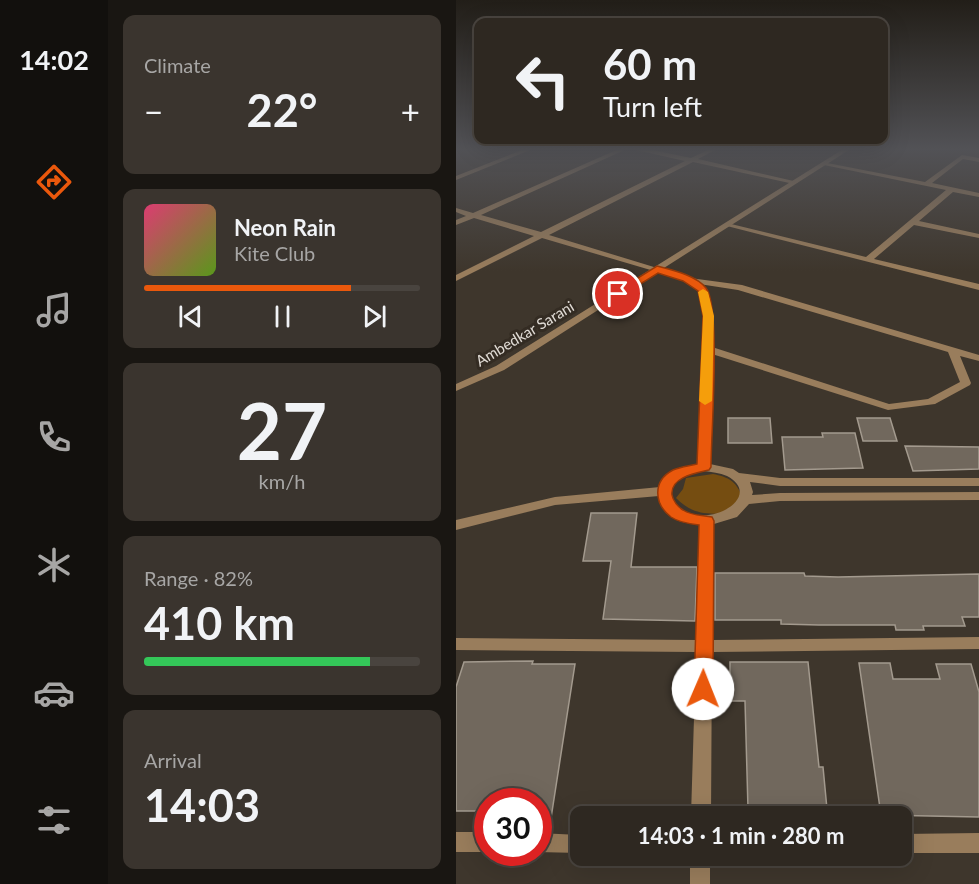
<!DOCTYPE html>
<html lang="en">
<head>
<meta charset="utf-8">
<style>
  body { margin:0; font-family:Lato,sans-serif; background:#3a342e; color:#f1f3f6; height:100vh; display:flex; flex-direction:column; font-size:22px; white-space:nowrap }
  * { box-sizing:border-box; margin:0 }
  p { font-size:20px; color:#a7a6a5 }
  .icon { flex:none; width:33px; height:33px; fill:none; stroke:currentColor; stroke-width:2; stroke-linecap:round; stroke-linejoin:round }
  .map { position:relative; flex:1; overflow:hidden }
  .details { display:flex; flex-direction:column; gap:15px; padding:15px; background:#191612; width:348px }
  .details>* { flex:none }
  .top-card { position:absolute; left:18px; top:18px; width:414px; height:126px; border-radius:12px; box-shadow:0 6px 24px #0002,0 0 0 2px #49443f; background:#2e2821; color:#f1f3f6; overflow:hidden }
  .speed { position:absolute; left:18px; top:788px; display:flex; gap:12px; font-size:30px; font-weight:700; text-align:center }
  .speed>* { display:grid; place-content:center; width:78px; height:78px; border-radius:50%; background:#2e2821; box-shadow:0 6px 24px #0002,0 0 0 2px #49443f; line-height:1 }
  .speed .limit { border:9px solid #d22; background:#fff; color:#111 }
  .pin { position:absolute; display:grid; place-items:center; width:51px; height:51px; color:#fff; margin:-26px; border:3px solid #fff; border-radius:50%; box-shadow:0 2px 6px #0007 }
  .me { position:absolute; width:66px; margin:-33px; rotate:1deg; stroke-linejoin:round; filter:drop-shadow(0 0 4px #0008) }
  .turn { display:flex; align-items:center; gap:21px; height:126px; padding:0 30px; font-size:27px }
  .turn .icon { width:78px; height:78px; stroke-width:2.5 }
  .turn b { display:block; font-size:42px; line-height:51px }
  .big { font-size:45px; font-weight:700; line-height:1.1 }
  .details .widget { flex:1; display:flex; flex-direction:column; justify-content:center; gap:9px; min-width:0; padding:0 21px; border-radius:12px; background:#3a342e }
  .details .dial { align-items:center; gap:0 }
  .dial b { font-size:78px; line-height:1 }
  .song { display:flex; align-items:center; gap:18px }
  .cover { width:72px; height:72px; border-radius:9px; background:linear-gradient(135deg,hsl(340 70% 55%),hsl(90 70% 35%)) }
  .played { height:6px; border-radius:3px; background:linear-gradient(90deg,#ea580c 75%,#49443f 75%) }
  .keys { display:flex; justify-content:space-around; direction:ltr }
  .heat { display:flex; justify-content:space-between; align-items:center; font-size:33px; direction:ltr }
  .charge { height:9px; border-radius:4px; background:linear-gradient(90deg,#34c759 82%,#49443f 0) }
  .trip { position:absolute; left:114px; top:806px; width:342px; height:60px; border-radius:12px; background:#2e2821; box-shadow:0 6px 24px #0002,0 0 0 2px #49443f; font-weight:700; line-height:60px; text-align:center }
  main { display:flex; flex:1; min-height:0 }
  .dock { display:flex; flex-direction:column; width:108px; justify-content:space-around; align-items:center; background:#12100d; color:#a7a6a5 }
  .dock .icon { width:42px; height:42px }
  .dock .on { color:#ea580c }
  .dock b { font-size:27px; color:#f1f3f6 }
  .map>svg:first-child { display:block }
  .green { fill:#754d11 }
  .building { fill:#71685d; stroke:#a39a8e; stroke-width:1.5 }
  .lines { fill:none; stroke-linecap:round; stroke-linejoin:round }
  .minor { fill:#997d5c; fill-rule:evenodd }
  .tertiary { fill:#997d5c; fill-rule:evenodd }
  .route { fill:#ea580c; stroke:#983908; stroke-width:1.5 }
  .slow { fill:#f59e0b }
  .labels { text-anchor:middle; stroke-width:6; stroke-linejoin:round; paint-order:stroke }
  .far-street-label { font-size:15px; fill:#e1dcd6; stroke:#342c23 }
</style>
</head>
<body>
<main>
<nav class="dock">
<b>14:02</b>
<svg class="icon on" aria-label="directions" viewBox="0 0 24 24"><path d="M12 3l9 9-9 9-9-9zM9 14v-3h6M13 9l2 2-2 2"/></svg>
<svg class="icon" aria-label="music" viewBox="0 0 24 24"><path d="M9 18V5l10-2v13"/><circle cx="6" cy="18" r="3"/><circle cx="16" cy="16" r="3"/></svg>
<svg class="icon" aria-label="phone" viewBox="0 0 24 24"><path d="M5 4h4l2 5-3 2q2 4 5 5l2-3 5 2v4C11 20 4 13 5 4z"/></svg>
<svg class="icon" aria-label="climate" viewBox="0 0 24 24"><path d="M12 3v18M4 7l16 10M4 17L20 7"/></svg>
<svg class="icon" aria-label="car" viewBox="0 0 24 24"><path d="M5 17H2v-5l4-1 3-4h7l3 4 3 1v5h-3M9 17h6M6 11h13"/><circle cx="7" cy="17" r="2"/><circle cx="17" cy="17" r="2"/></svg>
<svg class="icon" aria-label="filters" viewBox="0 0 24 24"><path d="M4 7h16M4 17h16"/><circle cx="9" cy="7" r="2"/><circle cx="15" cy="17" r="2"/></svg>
</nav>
<section class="details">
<div class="widget"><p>Climate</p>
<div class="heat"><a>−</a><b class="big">22°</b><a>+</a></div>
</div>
<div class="widget">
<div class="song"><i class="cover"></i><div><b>Neon Rain</b><p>Kite Club</p></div></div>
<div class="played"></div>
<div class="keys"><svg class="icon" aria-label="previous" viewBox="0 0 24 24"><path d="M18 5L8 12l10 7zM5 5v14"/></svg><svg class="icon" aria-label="pause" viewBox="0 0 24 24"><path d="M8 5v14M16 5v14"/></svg><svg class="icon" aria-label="next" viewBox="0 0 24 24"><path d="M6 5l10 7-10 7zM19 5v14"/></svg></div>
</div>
<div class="widget dial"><b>27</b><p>km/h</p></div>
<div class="widget"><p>Range · 82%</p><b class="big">410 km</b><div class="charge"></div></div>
<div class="widget"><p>Arrival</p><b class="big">14:03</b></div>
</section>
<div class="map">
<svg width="523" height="884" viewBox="0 0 523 884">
  <rect width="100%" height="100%" fill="#3e362c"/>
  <path class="green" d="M257,474C272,477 280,481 286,496L269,513C249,515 235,513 220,498L227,489L230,478Z"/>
  <path class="building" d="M272,418H314L316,443H272Z
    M401,418H434L441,441H407Z
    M366,433H399L407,468L329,470L326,437H367Z
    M449,446L523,447V469L457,471Z
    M135,513H181L175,567H241L239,621L147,619L155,561H127Z
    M259,573H348L349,576L382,577L523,574V617H506L509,626H467L468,630H440L439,625H363L325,624V620H259Z
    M77,661L76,664H119L93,831H82V801H32V811H0V687L8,662Z
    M274,662H352L363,767H367L371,809H292L289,701H274Z
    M403,663H434L437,679H484L480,664H515L523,692V817L425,815Z"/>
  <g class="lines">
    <path class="minor" d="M71,148H79L0,180V176Z
      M165,148H173L25,215L85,232L229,161L180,150L177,148H187L235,158L256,148H263L242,159L342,182L338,184L237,162L93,235L234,278L286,285L523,355V361L504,356L515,383L514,385L479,404L432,410L256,354L254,464L277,469L283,473L324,478H523V486H324L294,482L297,492L296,495L324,493L523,492V500L324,501L293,504L281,517L258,524L256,640L523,637V649L256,652L255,816H235L240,652L0,650V638L241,640L244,525C227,521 206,516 203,496L99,505L0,530V520L99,497L204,487C211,472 226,468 242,464L247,316L242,291L227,281L198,271L86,238L0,281V275L78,236L18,218L0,225V220L10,216L0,212V208L17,213ZM243,284L282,290L492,352L504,382L472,399L433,404L256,347C257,328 261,296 243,284ZM248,471C255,472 264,473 271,476C311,497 247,535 217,503C210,481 230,474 248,471Z
      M506,155L523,158V162L507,159L476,183L523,193V197L497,192L463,221L523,234V238L458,225L418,259L523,284V290L267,225L271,223L410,257L490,190L368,165L366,164V162L469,182Z
      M0,832H32V852H0Z
      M82,833L124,835V853L81,852H82Z
      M523,833V853H446V834Z
      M234,855H254V884H234Z"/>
    <path class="tertiary" d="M389,148H396L48,370L0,391V384L40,366Z"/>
  </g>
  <linearGradient id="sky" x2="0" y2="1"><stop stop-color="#221e18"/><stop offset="0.55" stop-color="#525256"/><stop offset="1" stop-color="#525256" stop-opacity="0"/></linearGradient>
  <rect width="523" height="271" fill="url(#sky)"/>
  <path class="route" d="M201,266C216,270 240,275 250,288C265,307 255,436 255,467L253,470C240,473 214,477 216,495C217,501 222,507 227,510C236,516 247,515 256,517L258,521L257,689L254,694L247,697L241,694L238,689L243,525C234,524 222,522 215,517C198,504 196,481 217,470C224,467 233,466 241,464L247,316L242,291L227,281L202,273L165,296L156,294Z"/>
  <path class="slow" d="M247,289L252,292L258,316L256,401L249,405L243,401L247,316L242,292Z"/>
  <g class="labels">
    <g class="far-street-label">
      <text transform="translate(69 334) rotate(-31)" y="5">Ambedkar Sarani</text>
    </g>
  </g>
</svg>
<div class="speed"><div class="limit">30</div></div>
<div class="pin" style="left:162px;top:294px;background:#d93025"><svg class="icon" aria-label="arrive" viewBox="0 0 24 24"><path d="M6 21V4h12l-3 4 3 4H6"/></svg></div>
<svg class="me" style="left:247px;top:689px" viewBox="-20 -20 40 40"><circle r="19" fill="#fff"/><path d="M0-13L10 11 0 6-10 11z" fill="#ea580c"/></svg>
<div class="trip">14:03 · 1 min · 280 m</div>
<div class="top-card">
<div class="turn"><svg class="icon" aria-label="left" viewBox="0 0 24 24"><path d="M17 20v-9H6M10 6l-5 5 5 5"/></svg><div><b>60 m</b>Turn left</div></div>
</div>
</div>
</main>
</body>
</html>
